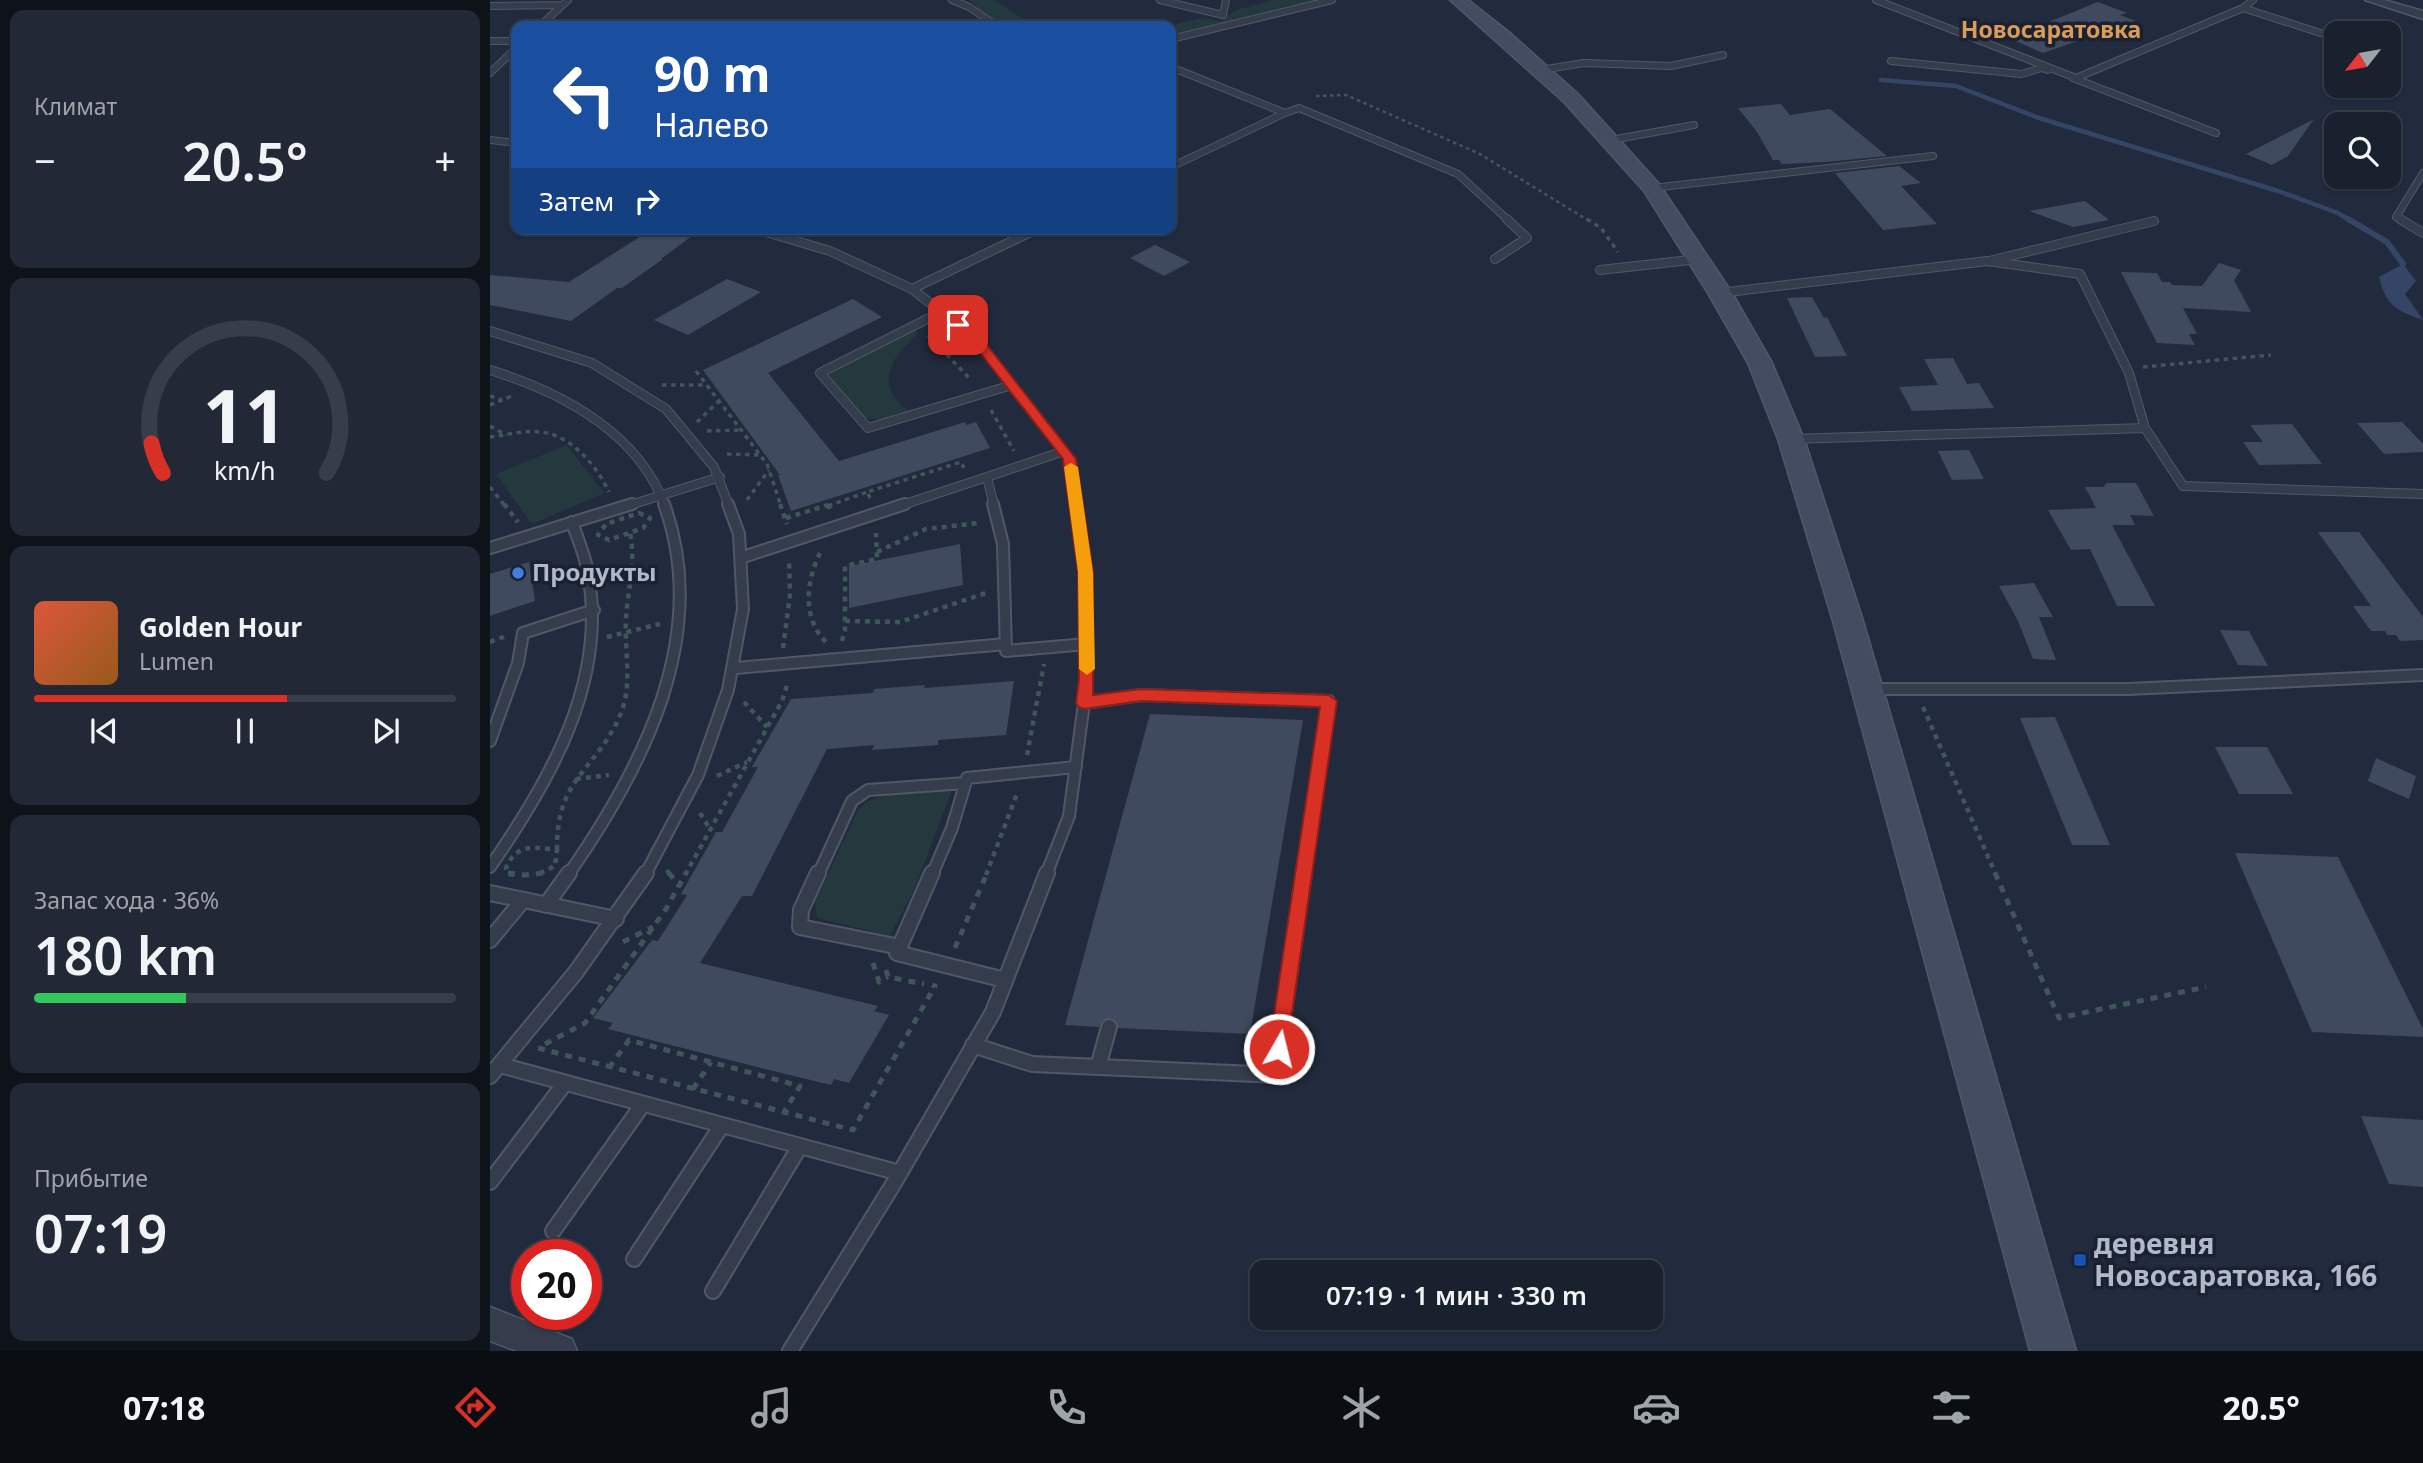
<!DOCTYPE html>
<html lang="ru">
<head>
<meta charset="utf-8">
<style>
  body { margin:0; font-family:"Noto Sans",sans-serif; background:#222836; color:#f1f3f6; height:100vh; display:flex; flex-direction:column; font-size:26px; white-space:nowrap }
  * { box-sizing:border-box; margin:0 }
  p { font-size:23px; color:#9fa3aa }
  .icon { flex:none; width:38px; height:38px; fill:none; stroke:currentColor; stroke-width:2; stroke-linecap:round; stroke-linejoin:round }
  .map { position:relative; flex:1; overflow:hidden }
  .panel { display:flex; flex-direction:column; gap:10px; padding:10px; background:#0e1219; width:490px }
  .panel>* { flex:none }
  .top-card { position:absolute; left:21px; top:21px; width:665px; height:214px; border-radius:14px; box-shadow:0 2px 5px #0004,0 0 0 2px #373e4a; background:#1a4fa0; color:#fff; overflow:hidden }
  .needle { width:46px; rotate:239deg }
  .fabs { position:absolute; left:1834px; top:21px; display:grid; gap:14px }
  .fabs a { display:grid; place-items:center; width:77px; height:77px; border-radius:14px; background:#19202e; box-shadow:0 2px 5px #0004,0 0 0 2px #373e4a; font-size:35px }
  .speed { position:absolute; left:21px; top:1239px; display:flex; gap:14px; font-size:35px; font-weight:700; text-align:center }
  .speed>* { display:grid; place-content:center; width:91px; height:91px; border-radius:50%; background:#19202e; box-shadow:0 2px 5px #0004,0 0 0 2px #373e4a; line-height:1 }
  .speed .limit { border:10px solid #d22; background:#fff; color:#111 }
  .pin { position:absolute; display:grid; place-items:center; width:60px; height:60px; color:#fff; margin:-30px; border-radius:14px; box-shadow:0 4px 10px #0006 }
  .me { position:absolute; width:77px; margin:-38px; rotate:8deg; stroke-linejoin:round; filter:drop-shadow(0 0 5px #0008) }
  .turn { display:flex; align-items:center; gap:24px; height:147px; padding:0 28px; font-size:32px }
  .turn .icon { width:91px; height:91px; stroke-width:2.5 }
  .turn b { display:block; font-size:49px; line-height:60px }
  .then { display:flex; align-items:center; height:66px; padding:0 28px; background:#0003; gap:14px; font-size:26px }
  .big { font-size:52px; font-weight:600; line-height:1.1 }
  .panel .tile { flex:1; display:flex; flex-direction:column; justify-content:center; gap:10px; min-width:0; padding:0 24px; border-radius:14px; background:#222836 }
  .panel .dial { align-items:center; gap:0 }
  .dial svg { height:182px; overflow:visible; fill:none; stroke:#373e4a; stroke-width:7; stroke-linecap:round; text-anchor:middle }
  .dial text { fill:#f1f3f6; stroke:none }
  .song { display:flex; align-items:center; gap:21px }
  .cover { width:84px; height:84px; border-radius:10px; background:linear-gradient(135deg,hsl(10 70% 55%),hsl(30 70% 35%)) }
  .played { height:7px; border-radius:4px; background:linear-gradient(90deg,#d93025 60%,#373e4a 60%) }
  .keys { display:flex; justify-content:space-around; direction:ltr }
  .heat { display:flex; justify-content:space-between; align-items:center; font-size:38px; direction:ltr }
  .charge { height:10px; border-radius:5px; background:linear-gradient(90deg,#34c759 36%,#373e4a 0) }
  .trip { position:absolute; left:760px; top:1260px; width:413px; height:70px; border-radius:14px; background:#19202e; box-shadow:0 2px 5px #0004,0 0 0 2px #373e4a; font-weight:600; line-height:70px; text-align:center }
  .dock { display:flex; height:112px; justify-content:space-around; align-items:center; background:#0a0d12; color:#9fa3aa }
  .dock .icon { width:49px; height:49px }
  .dock .selected { color:#d93025 }
  .dock b { font-size:32px; color:#f1f3f6 }
  main { display:flex; flex:1; min-height:0 }
  .map>svg:first-child { display:block }
  .green { fill:#23393e }
  .water { fill:#344565 }
  .lines { fill:none; stroke-linecap:round; stroke-linejoin:round }
  .stream-far1 { stroke:#344565; stroke-width:4.5 }
  .stream { stroke:#344565; stroke-width:6 }
  .building { fill:#404a5f }
  .service-far3-casing { stroke:#505868; stroke-width:8 }
  .service-far2-casing { stroke:#505868; stroke-width:10 }
  .service-far1-casing { stroke:#505868; stroke-width:14 }
  .service-casing { stroke:#505868; stroke-width:18 }
  .minor-casing { stroke:#505868; stroke-width:3 }
  .secondary-casing { stroke:#505868; stroke-width:3 }
  .path-far3 { stroke:#41565b; stroke-width:2.5; stroke-dasharray:3.5 3.5; stroke-linecap:butt }
  .path-far2 { stroke:#41565b; stroke-width:3.5; stroke-dasharray:4.5 4.5; stroke-linecap:butt }
  .path-far1 { stroke:#41565b; stroke-width:4.5; stroke-dasharray:5 5; stroke-linecap:butt }
  .path { stroke:#41565b; stroke-width:5; stroke-dasharray:7 7; stroke-linecap:butt }
  .service-far3 { stroke:#353d4d; stroke-width:6 }
  .service-far2 { stroke:#353d4d; stroke-width:8 }
  .service-far1 { stroke:#353d4d; stroke-width:10 }
  .service { stroke:#353d4d; stroke-width:14 }
  .minor { fill:#353d4d; fill-rule:evenodd }
  .secondary { fill:#434c60; fill-rule:evenodd }
  .route { fill:#d93025; stroke:#8d1f18; stroke-width:2 }
  .slow { fill:#f59e0b }
  .shop-dot { fill:#3f7fe0; stroke:#1a2232; stroke-width:2.5 }
  .transit-dot { fill:#1a4fb4; stroke:#1a2232; stroke-width:2.5 }
  .labels { text-anchor:middle; stroke-width:7; stroke-linejoin:round; paint-order:stroke }
  .far-quarter-label { font-size:23px; font-weight:bold; fill:#db9b59; stroke:#1a2232 }
  .poi-label { font-size:24px; font-weight:bold; fill:#b0b8c9; stroke:#1a2232; text-anchor:start }
  .near-poi-label { font-size:28px; font-weight:bold; fill:#b0b8c9; stroke:#1a2232; text-anchor:start }
</style>
</head>
<body>
<main>
<section class="panel">
<div class="tile"><p>Климат</p>
<div class="heat"><a>−</a><b class="big">20.5°</b><a>+</a></div>
</div>
<div class="tile dial"><svg viewBox="0 0 100 80">
<path d="M14 69A42 42 0 1 1 86 69"/>
<path d="M14 69A42 42 0 0 1 9 56" stroke="#d93025"/>
<text x="50" y="56" font-size="32" font-weight="700">11</text>
<text x="50" y="72" font-size="11">km/h</text>
</svg></div>
<div class="tile">
<div class="song"><i class="cover"></i><div><b>Golden Hour</b><p>Lumen</p></div></div>
<div class="played"></div>
<div class="keys"><svg class="icon" aria-label="previous" viewBox="0 0 24 24"><path d="M18 5L8 12l10 7zM5 5v14"/></svg><svg class="icon" aria-label="pause" viewBox="0 0 24 24"><path d="M8 5v14M16 5v14"/></svg><svg class="icon" aria-label="next" viewBox="0 0 24 24"><path d="M6 5l10 7-10 7zM19 5v14"/></svg></div>
</div>
<div class="tile"><p>Запас хода · 36%</p><b class="big">180 km</b><div class="charge"></div></div>
<div class="tile"><p>Прибытие</p><b class="big">07:19</b></div>
</section>
<div class="map">
<svg width="1933" height="1351" viewBox="0 0 1933 1351">
  <rect width="100%" height="100%" fill="#212b3d"/>
  <path class="green" d="M479,0H504L544,26C526,26 511,27 495,15C489,11 486,4 479,0Z
    M783,0H827L681,35L679,26L711,18L731,21L746,10Z
    M423,329L428,334C401,356 383,386 419,411L391,420L374,418L341,379L340,374Z
    M77,445L114,493L42,524L6,474Z
    M462,790L424,890L400,936L327,918L325,902L367,812C382,788 435,792 462,790Z"/>
  <path class="water" d="M1913,264L1926,281L1915,294L1933,320C1906,310 1896,306 1889,277Z"/>
  <g class="lines">
    <path class="stream-far1" d="M1391,80L1466,86L1549,118L1788,191L1848,213L1861,221"/>
    <path class="stream" d="M1858,219L1897,242L1913,264"/>
  </g>
  <path class="building" d="M1608,2L1637,13L1630,15L1646,21L1553,53L1519,38Z
    M1291,104L1300,115L1340,109L1397,156L1336,162L1292,164L1289,160H1283L1267,132L1248,108Z
    M1824,119L1798,156L1782,165L1756,154Z
    M1409,166L1431,183L1411,186L1447,224L1393,230L1345,173Z
    M1595,201L1619,220L1583,227L1539,211Z
    M162,229L202,236L171,259H173L132,288H127L81,321L0,305V275L79,282Z
    M665,245L700,262L674,276L640,258Z
    M1729,263L1751,270L1744,280L1761,312L1693,308L1707,334H1699L1705,345L1667,343L1631,272L1667,273L1672,282H1680L1682,285L1712,286Z
    M237,279L271,292L198,335L164,320Z
    M1322,297L1334,318L1337,317L1357,356L1325,357L1297,298Z
    M363,299L392,317L278,373L349,461L475,422L477,425L486,422L500,448L301,511L288,475H290L213,370Z
    M1463,358L1477,384L1489,383L1504,408L1422,411L1409,387L1448,385L1434,359Z
    M1912,422L1933,444V452L1894,454L1867,423Z
    M1802,424L1832,464L1769,465L1753,442H1773L1760,425Z
    M1479,450L1494,479L1462,480L1448,451Z
    M1616,483H1646L1664,516L1640,515L1645,525H1622L1665,606H1627L1600,549L1581,550L1558,510L1606,508L1595,487H1614Z
    M1828,532H1869L1933,617V640L1910,641L1906,635H1897L1895,631H1881L1863,606H1881Z
    M470,544L473,585L359,608V566Z
    M39,562L45,601L0,616V574Z
    M1544,583L1563,617H1549L1566,660L1543,659L1528,621L1509,586Z
    M1730,630L1759,631L1778,666L1748,665Z
    M524,681L516,735L448,740V745L382,750L384,745L337,749L262,896H252L210,963L388,1006L384,1011L399,1015L359,1083L344,1079L341,1085L279,1070L118,1029L123,1023L103,1018L162,940L168,941L197,895L191,894L226,832H232L268,767H262L301,699L383,693L384,689L435,685L434,688Z
    M660,714L813,720L760,1034L628,1028L626,1021L621,1018L613,1020L609,1027L575,1025Z
    M1565,717L1620,845H1582L1530,718Z
    M1725,747H1777L1803,794H1749Z
    M1886,758L1926,776L1919,799L1878,781Z
    M1745,853L1848,857L1933,1029V1037L1822,1032Z
    M1871,1116L1933,1120V1187L1899,1184Z"/>
  <g class="lines">
    <defs>
      <path id="service-far3" d="M462,0L479,7L507,26
        M670,0L733,15L736,0
        M1386,0L1586,78L1753,8L1763,0
        M0,6L72,5
        M1753,8L1846,38
        M50,26L78,0
        M681,39L842,0
        M0,41H26
        M1401,61L1531,74L1552,68L1558,70
        M681,67L795,113L681,167
        M1051,70L1094,63L1181,66L1233,55
        M0,73L26,48
        M1583,78L1726,133
        M795,113L809,108L968,174L1019,221
        M0,140L26,143
        M1121,140L1204,125
        M1162,188L1443,156
        M1913,221L1906,217L1933,173"/>
      <path id="service-far2" d="M1910,219L1933,233
        M266,229L340,251L422,289L547,229
        M1005,259L1037,238L1017,219
        M1503,260L1664,221
        M1110,270L1209,259
        M422,289L485,338L580,459L586,506
        M1230,293L1497,261L1590,274L1639,373L1655,428
        M451,312L330,373L378,428L522,385
        M0,331L102,363L176,409L224,467L239,506
        M0,370C71,392 148,432 175,506
        M1301,439L1655,428L1693,486L1933,494
        M137,506L230,477
        M409,506L497,477
        M504,506L497,477L574,451"/>
      <path id="service-far1" d="M503,504L513,544L516,651L597,644
        M0,548L142,504
        M253,557L415,504
        M246,668L516,644
        M1379,689H1638L1933,675
        M595,703L651,695L839,701L814,875
        M0,741L28,663L33,633L104,610
        M0,867C60,781 120,678 97,568C94,553 87,537 82,522
        M78,875C152,769 222,636 174,504
        M155,875L208,775L238,690L253,609L249,534L238,504
        M328,875L362,801L378,790L475,783
        M442,875L462,828L477,778L586,767
        M556,875L579,816L597,680L595,572L586,504"/>
      <path id="service" d="M328,873L311,910L310,927L410,947
        M442,873L407,953L515,980
        M0,893L126,919
        M56,905L79,873
        M0,940L33,900
        M483,1045L542,1064L785,1075L814,873
        M10,1065L410,1173
        M608,1067L619,1027
        M0,1076L86,972L156,873
        M0,1182L75,1083
        M63,1231L153,1104
        M144,1259L232,1125
        M223,1291L310,1146
        M300,1351L404,1183L503,1012L557,873"/>
      <path id="minor" d="M1875,0H1894L1933,11V19Z
        M0,1307L82,1339L87,1351H27L0,1341Z"/>
      <path id="secondary" d="M960,0H978L1021,34L1088,94L1169,184L1242,293L1282,363L1314,439L1373,621L1586,1351H1540L1343,621L1288,439L1258,363L1218,293L1154,191L1074,102Z"/>
    </defs>
    <use href="#service-far3" class="service-far3-casing"/>
    <use href="#service-far2" class="service-far2-casing"/>
    <use href="#service-far1" class="service-far1-casing"/>
    <use href="#service" class="service-casing"/>
    <use href="#minor" class="minor-casing"/>
    <use href="#secondary" class="secondary-casing"/>
    <path class="path-far3" d="M826,96L856,95L990,154L1099,221"/>
    <path class="path-far2" d="M1097,219L1111,228L1128,252
      M438,335L481,380
      M1653,367L1781,355
      M206,371L277,464L291,506
      M172,385H216
      M0,396L12,400
      M0,405L22,396
      M501,410L524,451
      M207,422L229,401
      M0,426L16,435
      M217,431L250,430
      M0,437C16,435 34,430 50,432C80,434 107,466 119,492
      M237,454L270,455
      M0,487L15,506
      M380,498L377,492L471,462L474,468
      M257,500L279,470
      M338,506L377,492"/>
    <path class="path-far1" d="M14,504L28,522
      M290,504L297,524
      M340,509L338,505L341,504
      M149,513L160,518L153,528L119,540L108,535L116,524Z
      M296,518L338,505
      M387,552L436,529L489,523
      M330,553C316,581 312,619 336,642
      M355,621L410,622L496,593
      M117,637L170,624
      M352,641L355,630V566L387,559L386,533
      M0,642L16,636
      M293,648L300,595L299,559
      M254,702L277,727
      M1433,707L1506,875
      M537,755L554,664
      M227,776L257,762
      M86,779L119,775
      M210,813L220,829
      M67,850C66,776 107,771 131,713C143,682 134,650 136,618C138,589 146,563 140,533
      M177,870L180,875
      M24,875L19,874L16,868C26,843 45,847 67,850L65,866L46,875
      M195,875L292,701L298,682
      M496,875L528,791"/>
    <path class="path" d="M18,873L35,875L54,873
      M179,873L189,886
      M1505,873L1569,1018L1716,987
      M133,942L163,927
      M465,948L497,873
      M383,963L389,982L398,977
      M396,970L398,977L434,984
      M55,1044L95,1023L176,909L196,873
      M48,1048L363,1130L445,986L442,985
      M119,1068L139,1040L310,1086L294,1112
      M203,1089L221,1062"/>
    <use href="#service-far3" class="service-far3"/>
    <use href="#service-far2" class="service-far2"/>
    <use href="#service-far1" class="service-far1"/>
    <use href="#service" class="service"/>
    <use href="#minor" class="minor"/>
    <use href="#secondary" class="secondary"/>
  </g>
  <path class="route" d="M468,321L490,336L586,459L603,572V695L651,689L839,695L847,701L796,1055L789,1058L782,1055L779,1049L830,707L651,701L594,709L589,707L586,703L589,680L588,572L573,459L481,341L464,328V322Z"/>
  <path class="slow" d="M581,463L588,467L603,572L605,669L597,675L589,669L588,572L574,467Z"/>
  <circle class="shop-dot" cx="28" cy="573" r="7"/>
  <rect class="transit-dot" x="1583" y="1253" width="14" height="14" rx="3.5"/>
  <g class="labels">
    <g class="far-quarter-label">
      <text x="1561" y="38">Новосаратовка</text>
    </g>
    <g class="poi-label">
      <text x="42" y="581">Продукты</text>
    </g>
    <g class="near-poi-label">
      <text x="1604" y="1254">деревня<tspan x="1604" dy="32">Новосаратовка, 166</tspan></text>
    </g>
  </g>
</svg>
<div class="fabs">
<a><svg class="needle" viewBox="-14 -14 28 28"><path d="M0-13l5 13h-10z" fill="#e53935"/><path d="M0 13l5-13h-10z" fill="#9fa3aa"/></svg></a>
<a><svg class="icon" aria-label="search" viewBox="0 0 24 24"><circle cx="10" cy="10" r="6"/><path d="M15 15l6 6"/></svg></a>
</div>
<div class="speed"><div class="limit">20</div></div>
<div class="pin" style="left:468px;top:325px;background:#d93025"><svg class="icon" aria-label="arrive" viewBox="0 0 24 24"><path d="M6 21V4h12l-3 4 3 4H6"/></svg></div>
<svg class="me" style="left:789px;top:1049px" viewBox="-20 -20 40 40"><circle r="17" fill="#d93025" stroke="#fff" stroke-width="3"/><path d="M0-11L8 9 0 5-8 9z" fill="#fff"/></svg>
<div class="trip">07:19 · 1 мин · 330 m</div>
<div class="top-card">
<div class="turn"><svg class="icon" aria-label="left" viewBox="0 0 24 24"><path d="M17 20v-9H6M10 6l-5 5 5 5"/></svg><div><b>90 m</b>Налево</div></div>
<div class="then">Затем<svg class="icon" aria-label="right" viewBox="0 0 24 24"><path d="M7 20v-9h11M14 6l5 5-5 5"/></svg></div>
</div>
</div>
</main>
<nav class="dock">
<b>07:18</b>
<svg class="icon selected" aria-label="directions" viewBox="0 0 24 24"><path d="M12 3l9 9-9 9-9-9zM9 14v-3h6M13 9l2 2-2 2"/></svg>
<svg class="icon" aria-label="music" viewBox="0 0 24 24"><path d="M9 18V5l10-2v13"/><circle cx="6" cy="18" r="3"/><circle cx="16" cy="16" r="3"/></svg>
<svg class="icon" aria-label="phone" viewBox="0 0 24 24"><path d="M5 4h4l2 5-3 2q2 4 5 5l2-3 5 2v4C11 20 4 13 5 4z"/></svg>
<svg class="icon" aria-label="climate" viewBox="0 0 24 24"><path d="M12 3v18M4 7l16 10M4 17L20 7"/></svg>
<svg class="icon" aria-label="car" viewBox="0 0 24 24"><path d="M5 17H2v-5l4-1 3-4h7l3 4 3 1v5h-3M9 17h6M6 11h13"/><circle cx="7" cy="17" r="2"/><circle cx="17" cy="17" r="2"/></svg>
<svg class="icon" aria-label="filters" viewBox="0 0 24 24"><path d="M4 7h16M4 17h16"/><circle cx="9" cy="7" r="2"/><circle cx="15" cy="17" r="2"/></svg>
<b>20.5°</b>
</nav>
</body>
</html>
